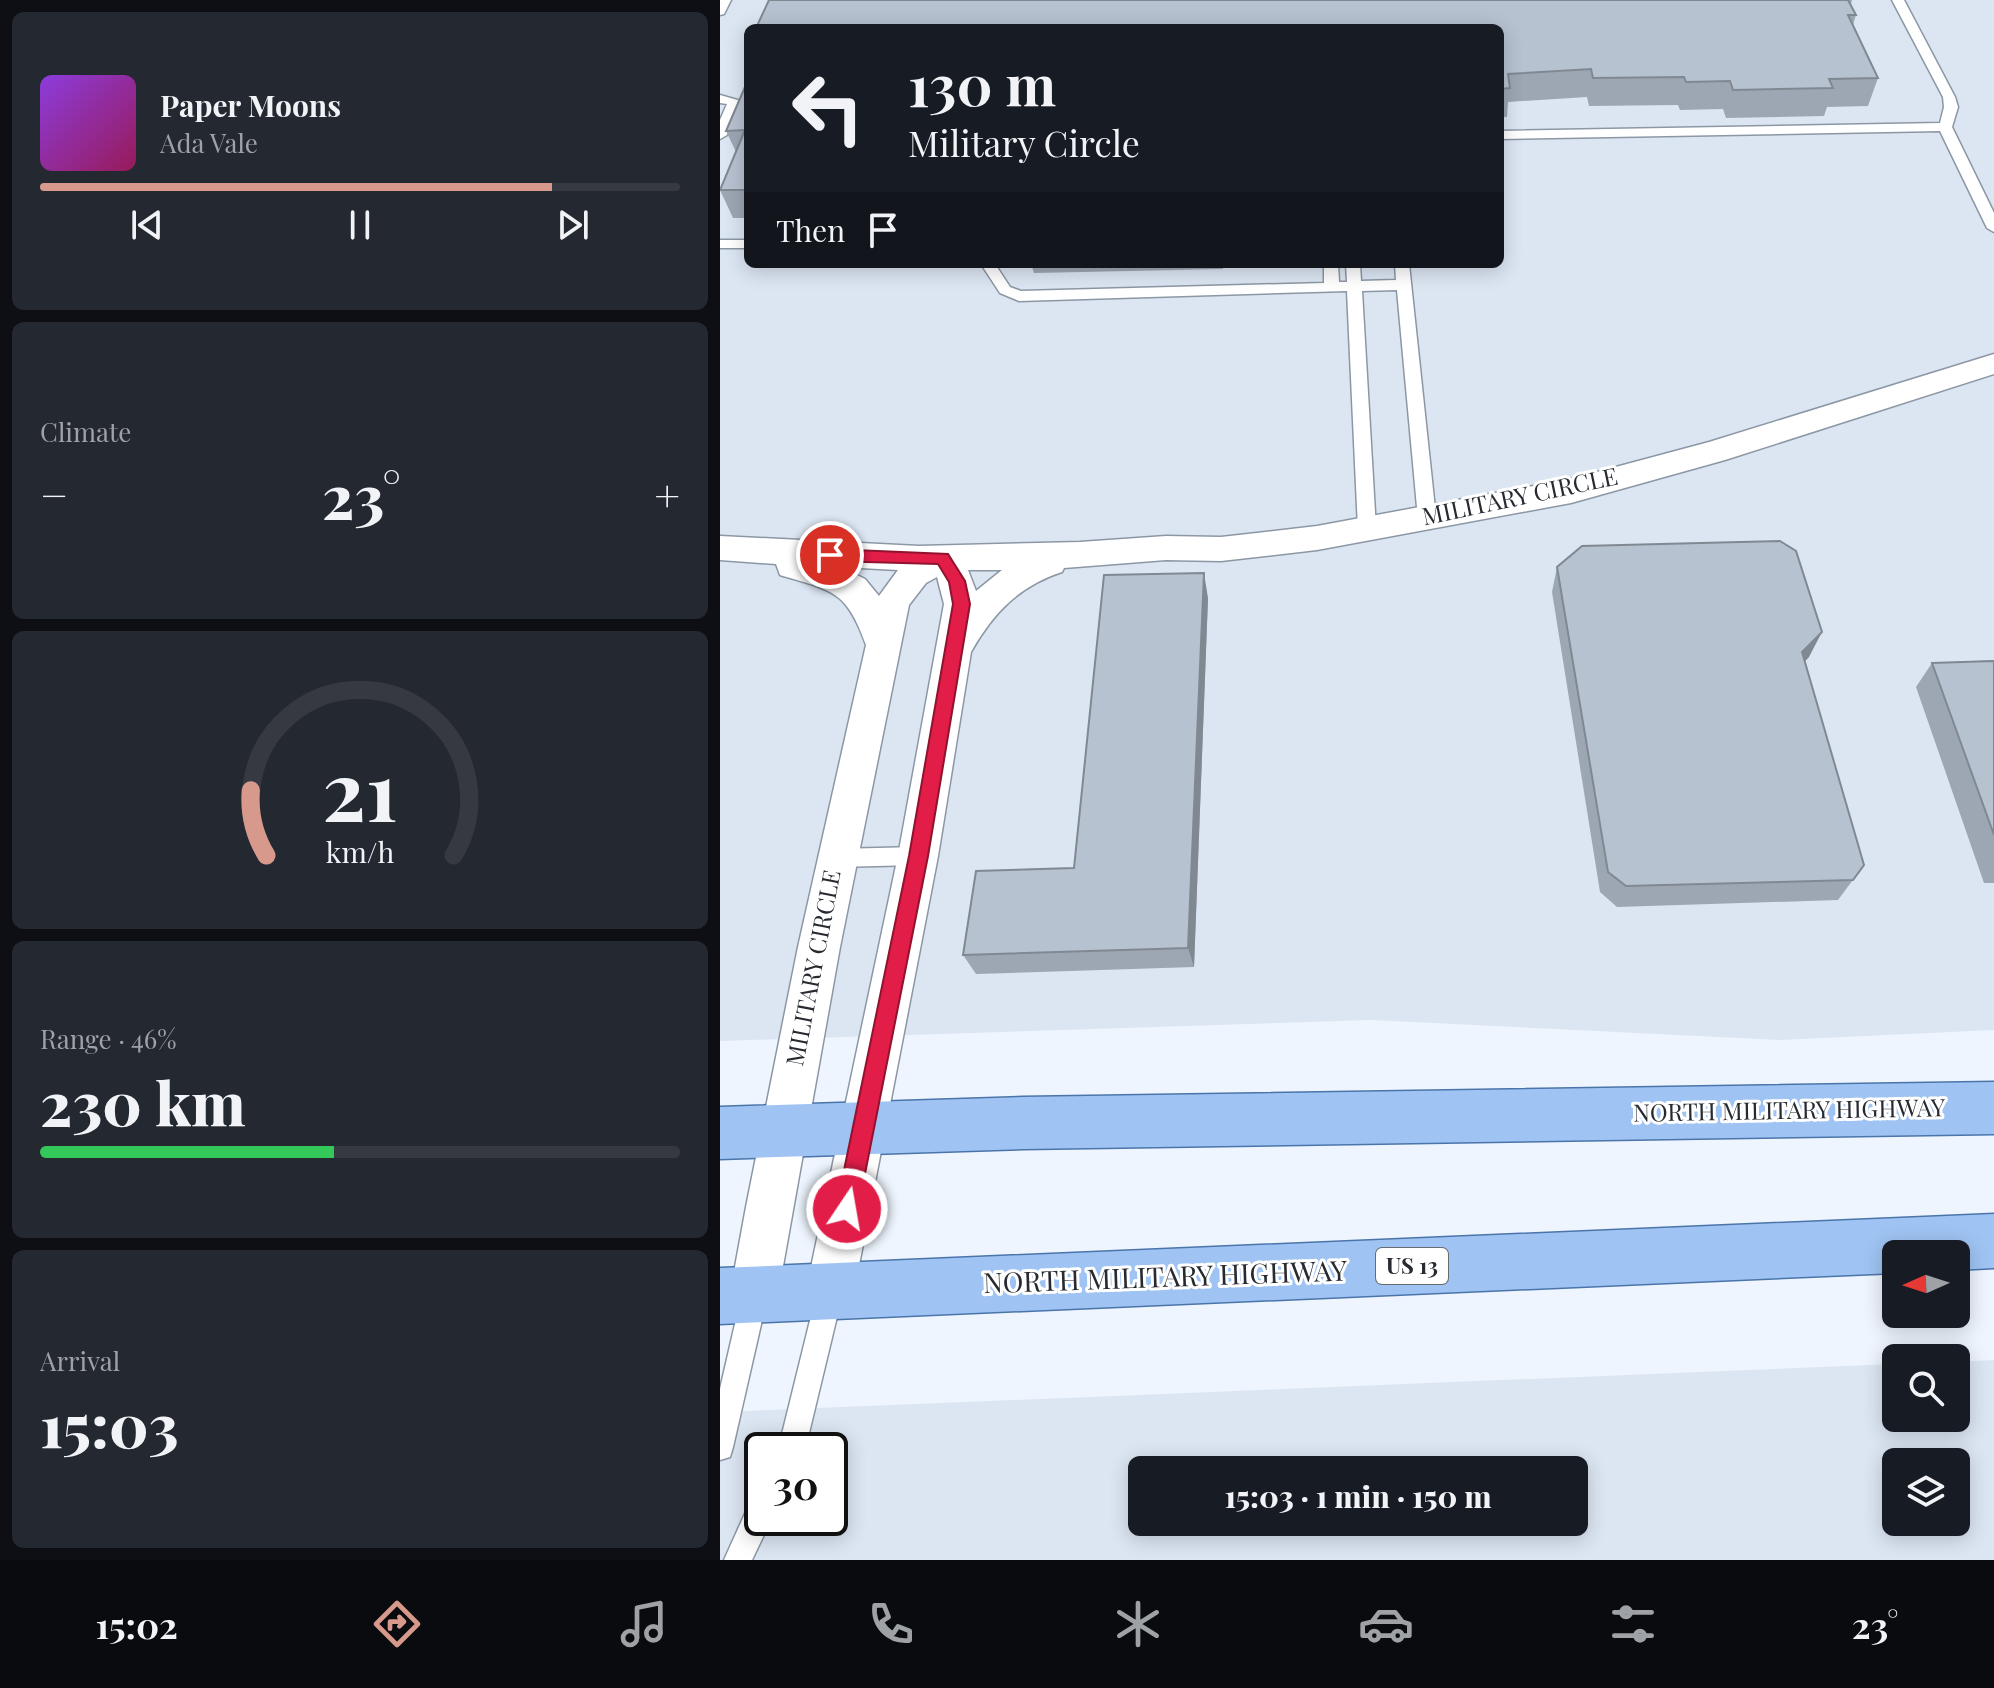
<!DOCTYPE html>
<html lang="en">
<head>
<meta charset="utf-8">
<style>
  body { margin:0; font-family:"Playfair Display",serif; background:#242831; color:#f1f3f6; height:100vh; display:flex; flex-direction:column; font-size:30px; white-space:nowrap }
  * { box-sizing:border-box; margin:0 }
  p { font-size:26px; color:#9ea1a6 }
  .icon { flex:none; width:44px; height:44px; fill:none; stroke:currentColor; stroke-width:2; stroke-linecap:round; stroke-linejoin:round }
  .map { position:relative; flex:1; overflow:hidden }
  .sheet { display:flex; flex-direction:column; gap:12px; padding:12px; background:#0d0f14; width:720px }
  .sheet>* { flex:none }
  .banner { position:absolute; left:24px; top:24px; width:760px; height:244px; border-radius:12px; box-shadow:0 4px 20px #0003; background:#171b24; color:#f1f3f6; overflow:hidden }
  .needle { width:52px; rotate:267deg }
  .tools { position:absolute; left:1162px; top:1240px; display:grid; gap:16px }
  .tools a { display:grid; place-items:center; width:88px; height:88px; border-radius:12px; background:#171b24; box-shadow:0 4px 20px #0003; font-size:40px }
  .speed { position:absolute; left:24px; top:1432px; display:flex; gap:16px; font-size:40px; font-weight:700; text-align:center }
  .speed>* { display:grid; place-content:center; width:104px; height:104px; border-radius:50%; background:#171b24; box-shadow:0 4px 20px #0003; line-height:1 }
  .speed .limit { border:4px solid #111; border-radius:12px; background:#fff; color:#111 }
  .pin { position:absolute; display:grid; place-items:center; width:68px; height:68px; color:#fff; margin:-34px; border:4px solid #fff; border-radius:50%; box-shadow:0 2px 8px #0007 }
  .me { position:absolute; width:88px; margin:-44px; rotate:12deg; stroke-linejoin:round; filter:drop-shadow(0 0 6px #0008) }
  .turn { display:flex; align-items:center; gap:28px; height:168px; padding:0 32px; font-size:36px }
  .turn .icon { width:104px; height:104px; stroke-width:2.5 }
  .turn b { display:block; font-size:56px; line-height:68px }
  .then { display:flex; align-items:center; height:76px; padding:0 32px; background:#0003; gap:16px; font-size:30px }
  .big { font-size:60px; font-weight:800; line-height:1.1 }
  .sheet .widget { flex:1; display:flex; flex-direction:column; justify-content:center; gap:12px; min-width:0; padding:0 28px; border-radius:12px; background:#242831 }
  .sheet .dial { align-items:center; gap:0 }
  .dial svg { height:208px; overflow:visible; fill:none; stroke:#363941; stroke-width:7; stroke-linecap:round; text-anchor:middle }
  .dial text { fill:#f1f3f6; stroke:none }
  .song { display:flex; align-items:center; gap:24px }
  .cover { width:96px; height:96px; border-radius:12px; background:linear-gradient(135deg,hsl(270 70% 55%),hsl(330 70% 35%)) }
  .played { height:8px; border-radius:4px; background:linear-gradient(90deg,#d7998c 80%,#363941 80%) }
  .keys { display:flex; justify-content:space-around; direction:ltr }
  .heat { display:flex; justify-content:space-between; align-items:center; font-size:44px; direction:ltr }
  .charge { height:12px; border-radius:6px; background:linear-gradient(90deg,#34c759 46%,#363941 0) }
  .trip { position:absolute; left:408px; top:1456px; width:460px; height:80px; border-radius:12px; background:#171b24; box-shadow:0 4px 20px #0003; font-weight:800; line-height:80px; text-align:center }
  .menu { display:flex; height:128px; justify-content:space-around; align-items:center; background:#090b0e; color:#9ea1a6 }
  .menu .icon { width:56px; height:56px }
  .menu .current { color:#d7998c }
  .menu b { font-size:36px; color:#f1f3f6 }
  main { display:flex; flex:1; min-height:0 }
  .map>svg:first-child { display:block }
  .built { fill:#dce6f3; fill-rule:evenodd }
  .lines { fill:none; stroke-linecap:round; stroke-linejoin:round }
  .lane-casing { stroke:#8c97a5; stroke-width:3 }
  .street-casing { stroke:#8c97a5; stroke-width:3 }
  .primary-casing { stroke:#4b75aa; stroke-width:3 }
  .lane { fill:#fff; fill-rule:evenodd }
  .street { fill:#fff; fill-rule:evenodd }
  .primary { fill:#9fc4f3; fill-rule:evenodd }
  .wall { fill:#9da7b4 }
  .shaded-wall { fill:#808892 }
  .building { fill:#b7c2d1; stroke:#808892; stroke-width:2 }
  .route { fill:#e11d48; stroke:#92132f; stroke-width:2 }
  .labels { text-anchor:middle; stroke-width:6; stroke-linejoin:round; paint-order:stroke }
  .shield { fill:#fff; stroke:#686b6f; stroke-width:2 }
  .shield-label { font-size:22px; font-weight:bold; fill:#272b31 }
  .street-label { font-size:24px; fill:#272b31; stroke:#fff }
  .near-street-label { font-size:28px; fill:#272b31; stroke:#fff }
</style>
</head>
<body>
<main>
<section class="sheet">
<div class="widget">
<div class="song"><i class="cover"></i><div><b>Paper Moons</b><p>Ada Vale</p></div></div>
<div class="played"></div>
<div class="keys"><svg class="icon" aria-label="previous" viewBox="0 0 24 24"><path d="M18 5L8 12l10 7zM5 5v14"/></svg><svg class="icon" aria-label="pause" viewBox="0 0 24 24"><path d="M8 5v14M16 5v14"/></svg><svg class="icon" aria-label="next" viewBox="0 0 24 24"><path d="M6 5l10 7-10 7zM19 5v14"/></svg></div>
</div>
<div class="widget"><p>Climate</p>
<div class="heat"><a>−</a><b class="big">23°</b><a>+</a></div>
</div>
<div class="widget dial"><svg viewBox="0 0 100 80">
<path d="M14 69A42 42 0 1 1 86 69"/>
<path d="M14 69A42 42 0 0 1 8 44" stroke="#d7998c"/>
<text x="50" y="56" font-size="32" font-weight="700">21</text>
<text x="50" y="72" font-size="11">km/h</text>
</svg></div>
<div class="widget"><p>Range · 46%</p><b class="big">230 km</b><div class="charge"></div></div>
<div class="widget"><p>Arrival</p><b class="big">15:03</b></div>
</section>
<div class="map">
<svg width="1274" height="1560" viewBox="0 0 1274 1560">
  <rect width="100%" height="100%" fill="#eef5fe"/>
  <path class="built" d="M0,0H1274V1030L1060,1040L651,1020L0,1041ZM28,28H780V264H28Z
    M1274,1360V1560H0V1412L1176,1364V1418H1236V1362ZM42,1450H110V1518H42ZM1176,1462H1236V1522H1176ZM422,1470H854V1522H422Z"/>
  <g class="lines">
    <defs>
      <path id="lane" d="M0,0H11L4,14L0,15Z
        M1172,0H1184L1235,97L1238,107L1232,127L1274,213V232L1267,228L1220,131L780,139V131L1220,123L1224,107L1223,97Z
        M0,95L21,101L7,135L0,139V120L7,104L0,103Z
        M0,240H28V248H0Z
        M261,264H275L290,287L301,291L604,283V264H618L619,282H627L626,264H640L641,281L676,280L675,264H689L716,518L707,524L698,518L677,290L642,291L656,529L647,535L638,529L627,291L299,301L280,293Z
        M198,847L205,850L208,856L205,862L198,865L116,867L109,864L106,858L109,852L116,849Z
        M109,1283L118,1287L122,1296L89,1433L82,1450H55L63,1430L96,1296L100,1287Z
        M34,1285L43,1289L47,1298L13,1447L10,1457L0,1460V1389L21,1298L25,1289Z
        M42,1494V1518H52L32,1560H4L32,1498Z"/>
      <path id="street" d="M1274,354V374L1005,460L851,503L597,550L501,561L446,560L344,568L342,572C299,586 273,613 251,652L218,856L134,1291L127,1308L110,1315L93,1308L86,1291L178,856L224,604L217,577L206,583L189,605L120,947L58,1294L51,1311L34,1318L17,1311L10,1294L26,1207L78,947L146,645C126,589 112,591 60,575L56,564L0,560V536L199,546L360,542L446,536L501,537L597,526L851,479L989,442ZM121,567L178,570L159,596L145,579ZM248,570H282L256,591Z"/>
      <path id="primary" d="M1274,1082V1134L303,1149L0,1159V1107L303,1097Z
        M1274,1214V1268L1236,1270V1254H1176V1273L0,1324V1268Z"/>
    </defs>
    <use href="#lane" class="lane-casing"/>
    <use href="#street" class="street-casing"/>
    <use href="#primary" class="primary-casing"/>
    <use href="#lane" class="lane"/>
    <use href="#street" class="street"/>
    <use href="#primary" class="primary"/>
  </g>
  <path class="wall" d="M49,0H1132L1131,4L1136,15L1133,25L1158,78L1148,106L1107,107L1104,116L1006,118L1003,109L960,110L958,105L869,106L867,97L788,102L787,117H780V28Z
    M28,80V218H13L0,190L16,152L6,131Z
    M311,264H503V269L314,273Z
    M837,567L1089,657L1084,662L1144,865L1118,900L897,907L880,892L832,592Z
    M488,598L474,967L256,974L243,955L354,868Z
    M1274,660V883H1264L1196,687L1212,663Z"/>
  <path class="shaded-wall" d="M484,573L488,598L474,967L468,948Z
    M1102,632L1089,657L1069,677L1082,652Z"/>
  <path class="building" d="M49,0H1128L1136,15H1128L1158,78L1109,79L1113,88L1013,90L1010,81L966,82L964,77L873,78L871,69L788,74L790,88L780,89V28H36Z
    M28,80V190H0L25,130L6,131Z
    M1060,541L1076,551L1102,632L1082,652L1144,865L1133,880L906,886L888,872L837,567L862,546Z
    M484,573L468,948L243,955L256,871L354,868L384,575Z
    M1274,661V835L1212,663Z"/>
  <path class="route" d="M110,549L228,554L245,581L250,604L208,856L138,1209L135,1217L127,1220L119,1217L116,1209L189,856L233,604L229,582L218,564L110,561L102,555Z"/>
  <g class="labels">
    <rect class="shield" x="656" y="1248" width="72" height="36" rx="6"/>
    <g class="shield-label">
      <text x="692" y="1274">US 13</text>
    </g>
    <g class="street-label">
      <text transform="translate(800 497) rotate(-12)" y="8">MILITARY CIRCLE</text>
      <text transform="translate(94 968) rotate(-79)" y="8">MILITARY CIRCLE</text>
      <text transform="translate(1069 1111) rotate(-1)" y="8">NORTH MILITARY HIGHWAY</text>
    </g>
    <g class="near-street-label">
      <text transform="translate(445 1277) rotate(-2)" y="10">NORTH MILITARY HIGHWAY</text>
    </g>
  </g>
</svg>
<div class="tools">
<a><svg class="needle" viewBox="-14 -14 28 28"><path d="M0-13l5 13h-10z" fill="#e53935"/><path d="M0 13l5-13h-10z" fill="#9ea1a6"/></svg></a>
<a><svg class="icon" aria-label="search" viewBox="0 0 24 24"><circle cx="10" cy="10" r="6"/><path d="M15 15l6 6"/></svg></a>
<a><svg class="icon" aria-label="layers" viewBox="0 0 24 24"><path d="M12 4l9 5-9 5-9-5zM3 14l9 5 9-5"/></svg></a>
</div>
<div class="speed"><div class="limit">30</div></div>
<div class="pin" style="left:110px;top:555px;background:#d93025"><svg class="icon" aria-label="arrive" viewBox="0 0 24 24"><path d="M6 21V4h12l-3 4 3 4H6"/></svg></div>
<svg class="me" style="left:127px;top:1209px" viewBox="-20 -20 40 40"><circle r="17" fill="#e11d48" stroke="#fff" stroke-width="3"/><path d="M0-11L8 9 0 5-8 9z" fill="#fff"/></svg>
<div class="trip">15:03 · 1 min · 150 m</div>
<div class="banner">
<div class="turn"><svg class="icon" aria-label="left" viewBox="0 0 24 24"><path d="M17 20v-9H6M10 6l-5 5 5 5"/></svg><div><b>130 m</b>Military Circle</div></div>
<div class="then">Then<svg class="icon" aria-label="arrive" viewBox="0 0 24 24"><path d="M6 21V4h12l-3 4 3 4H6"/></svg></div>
</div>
</div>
</main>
<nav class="menu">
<b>15:02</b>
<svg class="icon current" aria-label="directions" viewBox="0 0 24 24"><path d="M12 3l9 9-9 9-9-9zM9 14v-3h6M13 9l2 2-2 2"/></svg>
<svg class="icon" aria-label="music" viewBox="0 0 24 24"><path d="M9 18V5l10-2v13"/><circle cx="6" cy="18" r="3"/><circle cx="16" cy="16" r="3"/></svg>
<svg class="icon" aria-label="phone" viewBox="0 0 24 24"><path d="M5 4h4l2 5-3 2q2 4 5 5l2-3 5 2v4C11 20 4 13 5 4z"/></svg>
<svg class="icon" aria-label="climate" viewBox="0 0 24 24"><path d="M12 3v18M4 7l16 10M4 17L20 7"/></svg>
<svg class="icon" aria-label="car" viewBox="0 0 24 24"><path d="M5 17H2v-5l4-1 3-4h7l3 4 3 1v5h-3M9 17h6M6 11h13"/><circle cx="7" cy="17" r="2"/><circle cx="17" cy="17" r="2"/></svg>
<svg class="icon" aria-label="filters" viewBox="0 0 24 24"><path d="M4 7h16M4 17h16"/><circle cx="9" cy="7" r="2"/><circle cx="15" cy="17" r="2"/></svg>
<b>23°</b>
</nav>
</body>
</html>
